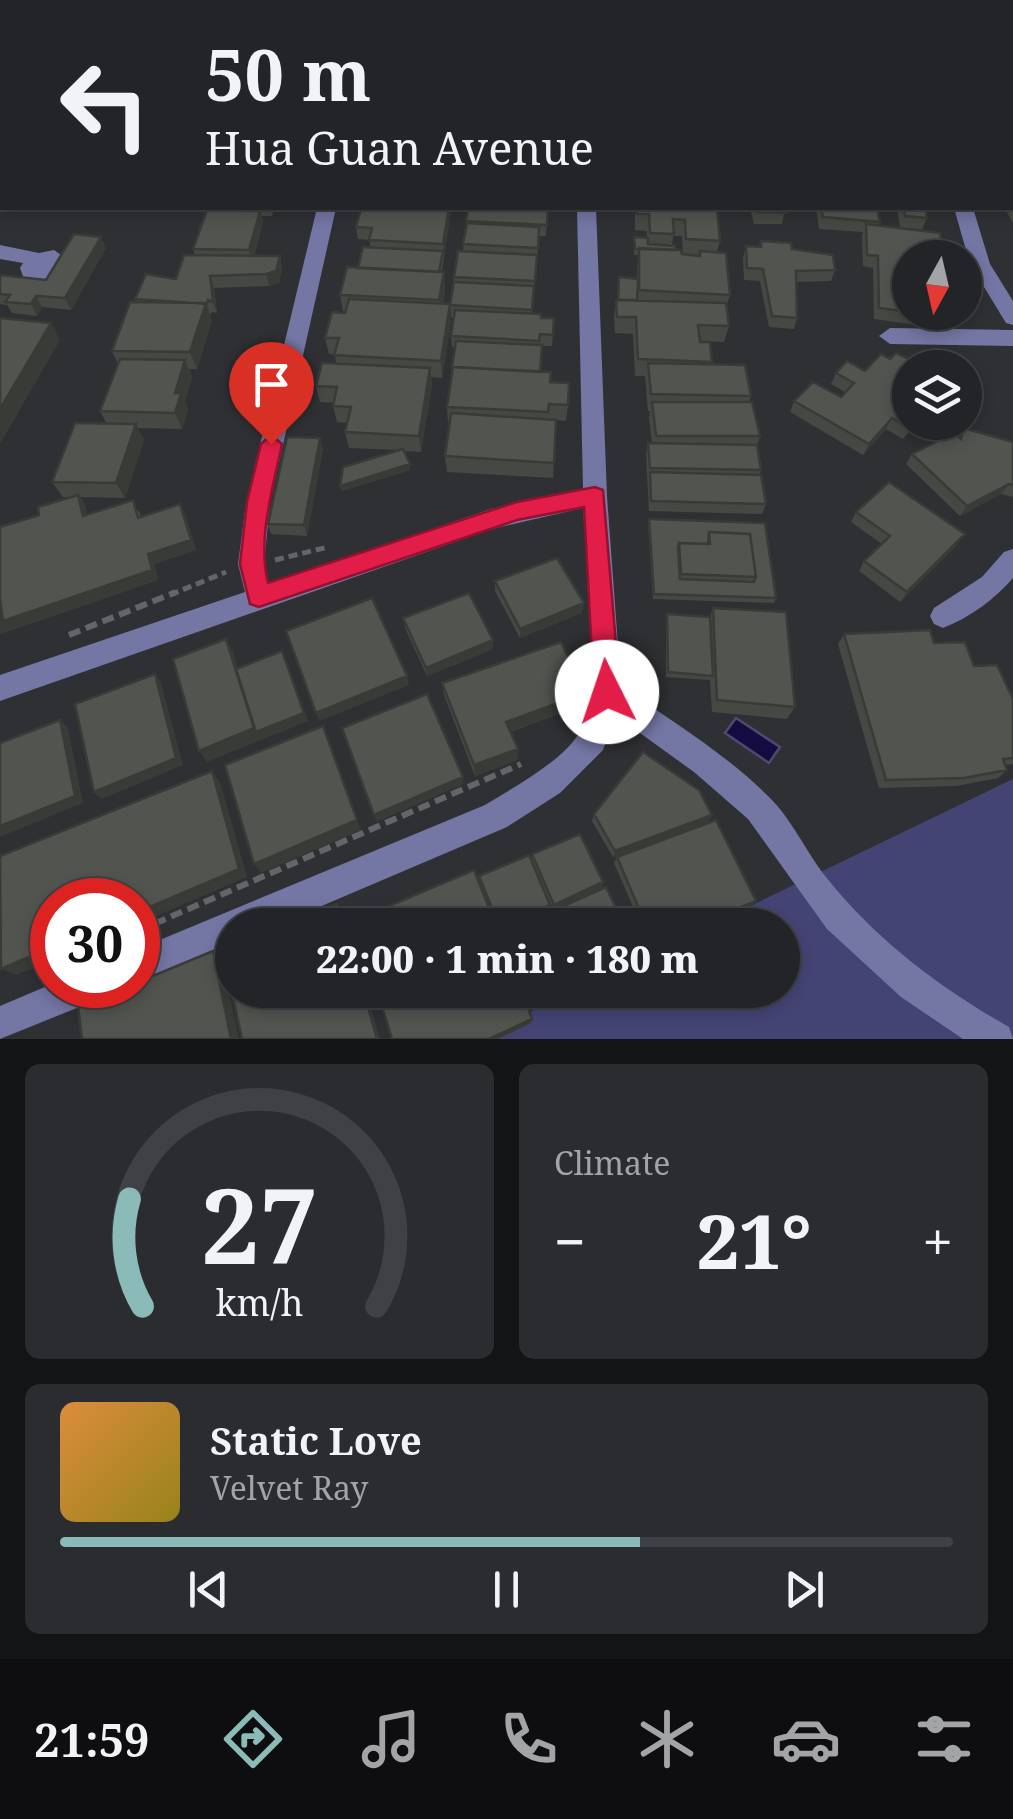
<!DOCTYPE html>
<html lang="en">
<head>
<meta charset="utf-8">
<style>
  body { margin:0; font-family:"Noto Serif",serif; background:#2b2c2f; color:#f1f3f6; height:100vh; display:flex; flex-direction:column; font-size:38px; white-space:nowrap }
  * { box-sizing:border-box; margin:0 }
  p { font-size:32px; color:#a3a4a7 }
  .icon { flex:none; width:55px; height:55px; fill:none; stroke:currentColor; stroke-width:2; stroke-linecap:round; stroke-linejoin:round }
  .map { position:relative; height:1039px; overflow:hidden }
  .details { display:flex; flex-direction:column; gap:25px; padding:25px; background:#131415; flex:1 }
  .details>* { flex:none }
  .hud { position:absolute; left:0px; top:0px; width:1015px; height:210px; box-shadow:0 5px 15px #0003,0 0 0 2px #404144; background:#232427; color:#f1f3f6; overflow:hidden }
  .needle { width:65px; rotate:188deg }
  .fabs { position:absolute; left:892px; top:240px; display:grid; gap:20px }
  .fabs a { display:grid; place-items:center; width:90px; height:90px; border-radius:50%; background:#232427; box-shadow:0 5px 15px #0003,0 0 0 2px #404144; font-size:50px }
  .speed { position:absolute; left:30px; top:878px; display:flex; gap:20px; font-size:50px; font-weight:700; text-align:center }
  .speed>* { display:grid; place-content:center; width:130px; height:130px; border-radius:50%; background:#232427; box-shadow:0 5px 15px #0003,0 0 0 2px #404144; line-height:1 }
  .speed .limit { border:15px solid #d22; background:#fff; color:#111 }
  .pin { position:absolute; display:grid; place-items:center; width:85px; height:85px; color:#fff; margin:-102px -42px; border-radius:50% 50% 50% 0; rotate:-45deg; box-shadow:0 0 10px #0007 }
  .pin .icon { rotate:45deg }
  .me { position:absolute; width:110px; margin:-55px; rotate:356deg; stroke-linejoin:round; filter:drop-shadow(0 0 8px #0008) }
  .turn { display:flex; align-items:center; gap:35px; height:210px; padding:0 40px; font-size:45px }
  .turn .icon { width:130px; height:130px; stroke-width:2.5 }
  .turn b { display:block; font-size:70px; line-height:85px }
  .big { font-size:75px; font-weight:800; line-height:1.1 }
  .details .tile { flex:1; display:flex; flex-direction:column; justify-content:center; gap:15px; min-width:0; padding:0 35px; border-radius:15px; background:#2b2c2f }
  .details .dial { align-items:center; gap:0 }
  .dial svg { height:260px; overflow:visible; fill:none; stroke:#404144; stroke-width:7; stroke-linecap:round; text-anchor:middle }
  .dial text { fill:#f1f3f6; stroke:none }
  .song { display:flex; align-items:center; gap:30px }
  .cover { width:120px; height:120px; border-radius:15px; background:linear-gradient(135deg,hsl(30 70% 55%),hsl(50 70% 35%)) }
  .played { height:10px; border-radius:5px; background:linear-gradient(90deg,#8bbbb9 65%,#404144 65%) }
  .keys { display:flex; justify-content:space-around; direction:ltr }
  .heat { display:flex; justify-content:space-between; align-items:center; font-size:55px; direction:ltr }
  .details .tiles { flex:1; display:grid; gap:25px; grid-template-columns:1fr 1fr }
  .tile:last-child { grid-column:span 2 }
  .trip { position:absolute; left:215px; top:908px; width:585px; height:100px; border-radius:50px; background:#232427; box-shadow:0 5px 15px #0003,0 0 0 2px #404144; font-weight:800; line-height:100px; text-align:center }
  .dock { display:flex; height:160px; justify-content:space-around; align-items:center; background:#0e0e10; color:#a3a4a7 }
  .dock .icon { width:70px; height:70px }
  .dock .selected { color:#8bbbb9 }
  .dock b { font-size:45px; color:#f1f3f6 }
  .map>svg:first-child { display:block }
  .green { fill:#444474 }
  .water { fill:#140b41; stroke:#4f4970; stroke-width:2.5 }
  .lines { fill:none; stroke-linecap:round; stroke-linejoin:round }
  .path-far1 { stroke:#656569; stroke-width:5; stroke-dasharray:9 5; stroke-linecap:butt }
  .path { stroke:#656569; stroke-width:6; stroke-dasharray:12 6; stroke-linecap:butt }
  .minor { fill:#7476a4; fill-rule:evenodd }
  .wall { fill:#464844; fill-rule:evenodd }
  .shaded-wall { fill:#393b37 }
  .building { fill:#51544f; stroke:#393b37; stroke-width:2.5; fill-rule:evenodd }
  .route { fill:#e11d48; stroke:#92132f; stroke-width:2.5 }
</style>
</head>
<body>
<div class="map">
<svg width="1013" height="1039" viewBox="0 0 1013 1039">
  <rect width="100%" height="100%" fill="#2f3034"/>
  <path class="green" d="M1013,779V1039H474L576,990H782V925H711Z"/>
  <path class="water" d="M736,718L780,747L769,763L725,733Z"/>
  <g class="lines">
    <path class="path-far1" d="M275,560L328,547
      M170,595L226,572"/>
    <path class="path" d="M69,635L176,592
      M138,931L521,764"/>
    <path class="minor" d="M572,0H588V2H573Z
      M848,0H864L865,2H850Z
      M1012,56H1013V66H1012Z
      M317,208H336L270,503L264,564L269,584L491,509L583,489L577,208H596L607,496L621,686C671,721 725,753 768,796C792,819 806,852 826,877C876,940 940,988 1009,1027L1013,1039H963L901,997L827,929L748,819L694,772L615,715L603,750L560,793L507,827L277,925H232V943L138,983V949L485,805C514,787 565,760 581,730C604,687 586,561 583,508L492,529L0,701V675L245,592L238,564L246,503Z
      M954,208H973L990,264L1013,301V325L1006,323L970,264Z
      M0,245L39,253L54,250L72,263L63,279L40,285L24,279L20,268L23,263L0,259Z
      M890,328L1013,330V346L890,344L879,336Z
      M1013,549V578C995,599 969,618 943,628L934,624L930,616L934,608L982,577L1004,552Z
      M52,984L109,985L104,997L0,1039V1006Z"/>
  </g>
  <path class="wall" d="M0,0H34L31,2H11Z
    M732,0H822L746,2L745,1Z
    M2,79V122L0,119V82Z
    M1012,173H1013V223L1005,209L1006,208H1012Z
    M206,208H274L272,216H262L263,222L254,256H280L282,268L279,283L269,286L214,288L217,313L212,312L210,315L212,320L197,369H189L192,377L185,401L188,409L182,429L137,428L144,440L125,498L80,497L85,505L87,515L139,511L141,517L185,514L196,550L154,564L158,580L0,634V527L39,515L70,497H63L52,482L107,424L100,411L118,364L112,351L137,302L135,299L176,279L195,255L193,249Z
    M378,208H451L442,272H444L445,289L443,304L451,321L442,378L431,377L432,385L421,452L404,451L410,470L342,491L340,486L398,450L349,448L345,432L347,423L337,422L333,406L334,403L320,402L316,386L336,364L335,354H329L325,338L345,313V312L343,311L340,295L370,248V240L358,239L356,227Z
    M466,208H548L546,236H539L532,314L541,318H554L552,346H542L540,372L550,382L568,405L566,421L556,420L553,478L447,472L445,456L450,423H448L447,407L455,347H452L451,336L454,317H451L450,305L454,277L463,251L468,210Z
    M635,208H717L720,241L717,252L730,295L726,307L729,326L724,342L700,341L712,362V364L751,396L749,402L760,436L757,445L761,470L759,475L766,504L762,514L649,511L646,454L648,443L652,444L649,418L650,411H648L645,376H635L633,334L615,333L614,316L616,300L637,278L638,255H634V237L647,238V231L635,230ZM673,236H682L683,255L672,246Z
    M750,208H785L782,224H754Z
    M816,208H877L880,222L878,226L910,258L951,318L945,329L874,319L873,268L863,266L862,236L863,232L819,229Z
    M897,208H925L927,218L922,229L900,228Z
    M761,241L792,249L835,270L831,281L796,282L797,318L794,329L769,327L760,281L744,280L743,258L746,246L759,247Z
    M106,248L71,310L42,307L37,316L12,313L7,305L0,304V275L46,280Z
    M910,368V422H917L903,439L886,429L863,455L790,412L794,401L841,397L845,392L831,384L836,373Z
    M963,428L1013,442V497L1001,494L960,516L906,464L912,454L958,436Z
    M320,438L323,449L307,536L271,534L268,524Z
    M856,512L958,544L900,602L859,571L864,561L882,544L851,522Z
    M649,519L765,523L776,598L774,603L653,599L648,525Z
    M495,581L582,613L520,638L495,591Z
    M713,608L795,707L787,719L712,712L710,680L666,677V619L667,614L710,617Z
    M403,618L493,649L427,676L405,628Z
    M844,634L934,643L974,666L1013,699V764L1005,765L1007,770L998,778L956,786L879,788L838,644Z
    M442,683L585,693L583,705L510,732L518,749L517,760L475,776L444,695Z
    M594,814L712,815L708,822L613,857L592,821Z
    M532,854L603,882L601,888L553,910L532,860Z
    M617,857L756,901L751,906L705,925H641L614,863Z
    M479,876L550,905L549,911L517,925H497L480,882Z
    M557,909L624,925H560L556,914Z"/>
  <path class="shaded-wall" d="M140,0H159L157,2H138Z
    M449,208H451V212L444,256L443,244Z
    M260,211L263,222L252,261L249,250Z
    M101,237L106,248L71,310L65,298Z
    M280,256L282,268L279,283L269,286L266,274Z
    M444,272L445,289L440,317L439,300Z
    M210,276L214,288L217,313L213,302Z
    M36,296L42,307L37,316L31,304Z
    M206,303L212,320L197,369L190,352Z
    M450,304L451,321L442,378L441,361Z
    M51,323L60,340L0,444V409Z
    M185,360L192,377L185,401L188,409L182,429L175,413V393Z
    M430,368L432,385L421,452L419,436Z
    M892,418L886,429L863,455L869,444Z
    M136,424L144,440L125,498L116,483Z
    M320,438L323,449L307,536L304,525Z
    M410,464V470L342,491L340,486Z
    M1009,484L1001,494L960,516L967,506Z
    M78,495L85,505L90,527L83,516Z
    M180,504L185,514L196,550L154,564L158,580L0,634V556L148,554Z
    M965,534L958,544L900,602L907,592Z
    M584,603L582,613L520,638V629Z
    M226,639L233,652L258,731L286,660L308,721L207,762L199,751Z
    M493,640V649L427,676L426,668Z
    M155,674L161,683L183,765L102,799L94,792Z
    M407,676L409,685L320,721L316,713Z
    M585,693L583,705L506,733V722Z
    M60,720L68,728L83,803L0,837V826Z
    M328,737L361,830L261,873L254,864Z
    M518,749L517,760L475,776L474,765Z
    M212,771L220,782L247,877L138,924V912Z
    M463,777L464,784L376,822L374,815Z
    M712,815L708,822L613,857L615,851Z
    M117,882L128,890L105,900H74Z
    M603,882L601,888L553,910L554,905Z
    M756,901L751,906L705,925H697Z
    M337,904L342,911L346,925H344Z
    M550,905L549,911L517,925H506Z
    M52,947V960L16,975L1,969Z
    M213,951L222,958L239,1039H231Z
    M363,990H366L380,1039H377Z
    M532,1019L531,1023L498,1039H489Z"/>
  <path class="building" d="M66,0H84L82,2H64Z
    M103,0H140L138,2H99Z
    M252,0H344L343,2Z
    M408,0H471V2H408Z
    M488,0H553V2H487Z
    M619,0H679L680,2H620Z
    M804,0H822L825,2H784Z
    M988,0H1013V5L1012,2H988Z
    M361,208H449L443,244L369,240L372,228L356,227Z
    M468,208H548L547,225L466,221Z
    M637,208H717L720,241L686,239L685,220L673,219L674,234L650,233L649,214H637Z
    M756,208H784L786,213L757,212Z
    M821,208H877L880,222L823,217Z
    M904,208H925L927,218L905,216Z
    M207,210L260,211L249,250L193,249Z
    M467,223L539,227L538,248L463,244Z
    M866,224L940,233L943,258H910V312L879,308L878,256L867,255Z
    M74,234L101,237L65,298L36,296L31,304L5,302L10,295L0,294V275L46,280Z
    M634,237L648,238V244L675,246V250L635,249Z
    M761,241L791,243L792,249L833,255L835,270L796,271L797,318L772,316L763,269L747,268L746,246L761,247Z
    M363,247L443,251L439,272L358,268Z
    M639,248L681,250L682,254L700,256V251L726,253L730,295L639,290Z
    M458,251L537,255L535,281L454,277Z
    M184,255L280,256L276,271L266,274L210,276L213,302L208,300L207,304L135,299L146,274L176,279Z
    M347,267L444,272L439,300L340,295Z
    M619,277L638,279L637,300H618Z
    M454,282L534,286L532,310L450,305Z
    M349,299L450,304L441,361L334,355L339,338H325L332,312L345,313Z
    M616,300L726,303L729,326L698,325L700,342H710L712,362L638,359L636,317H617Z
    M130,302L206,303L190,352L112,351Z
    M455,310L541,314V318H554L553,335L540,334L539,341L451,336Z
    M911,312H950L951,318Z
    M0,318L51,323L0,409Z
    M456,341L542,345L540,372L452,367Z
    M896,353L922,366L920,368H910V422H913L909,428L892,418L869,444L794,401L813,382L841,397L854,383L836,373L847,361L865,371L881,354L890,359Z
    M120,359L185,360L175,393H181L175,413L100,411Z
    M322,363L430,368L419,436L345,432L351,407L333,406L337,387L316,386Z
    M648,363L745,365L751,396L651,394Z
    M453,367L551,372L550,382L569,383L568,405L549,404L548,412L447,407Z
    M652,402H752L760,436H656Z
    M451,413L556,420L554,463L445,456Z
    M75,423L136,424L116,483L52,482Z
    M963,428L1013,442V485L1009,484L967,506L912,454L954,433L961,439Z
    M287,437L320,438L304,525L268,524Z
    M648,443L757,445L761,470L650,468Z
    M403,449L410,464L340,486L343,467Z
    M650,472L761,475L766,504L651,501Z
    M889,482L965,534L907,592L864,561L890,536L856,512Z
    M78,495L83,516L133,500L138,518L180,504L191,540L148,554L152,570L3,621L0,600V527L39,515L38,507Z
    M649,519L765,523L776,598L654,594ZM709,532L750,534L756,577L754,582L680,579L678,548L679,543L708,544Z
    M709,532L750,534L756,577L681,574L679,543L710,544Z
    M557,558L584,603L520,629L495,581Z
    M469,593L493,640L426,668L403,618Z
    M372,598L407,676L316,713L286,631Z
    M713,608L786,612L795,707L717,700Z
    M667,614L710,617L713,676L668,672Z
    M930,630L934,643L965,642L974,666L997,665L1013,699V758L1003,759L1007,770L964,778L886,780L844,634Z
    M226,639L254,728L199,751L173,659Z
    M561,642L585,693L506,722L518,749L474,765L442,683Z
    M282,651L304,713L256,732L236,669Z
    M155,674L176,758L94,792L75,704Z
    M427,694L463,777L374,815L342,728Z
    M60,720L75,796L0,826V743Z
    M323,726L357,820L254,864L225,765Z
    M643,752L699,790L712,815L615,851L594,814Z
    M212,771L239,869L138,912V900H120L117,882L74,900H52V909L49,910L52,930V947L1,969L0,856Z
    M716,820L756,901L697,925H646L617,857Z
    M580,834L603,882L554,905L532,854Z
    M529,855L550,905L506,925H499L479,876Z
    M474,870L496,925H357L356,920Z
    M606,887L624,925H564L557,909Z
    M337,904L344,925H286Z
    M552,910L558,925H519Z
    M232,947V990H363L377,1039H242L223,951Z
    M213,951L231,1039H82L78,1006L130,985H138V982Z
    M377,990H521L532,1019L489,1039H392Z"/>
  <path class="route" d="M271,435L282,444C273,488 257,539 268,583L517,502L595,487L603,490L620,692L616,701L607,704L598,701L594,692L584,507L517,520L259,607L250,604L240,564L247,502L261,444Z"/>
</svg>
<div class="fabs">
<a><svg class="needle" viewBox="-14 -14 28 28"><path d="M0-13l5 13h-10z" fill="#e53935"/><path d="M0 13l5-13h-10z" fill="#a3a4a7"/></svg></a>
<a><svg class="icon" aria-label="layers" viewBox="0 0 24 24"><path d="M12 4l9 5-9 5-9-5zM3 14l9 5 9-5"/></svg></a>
</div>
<div class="speed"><div class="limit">30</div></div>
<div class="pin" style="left:271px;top:444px;background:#d93025"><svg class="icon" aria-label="arrive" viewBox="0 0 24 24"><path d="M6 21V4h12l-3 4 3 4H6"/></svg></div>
<svg class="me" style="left:607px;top:692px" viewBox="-20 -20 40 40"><circle r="19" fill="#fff"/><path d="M0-13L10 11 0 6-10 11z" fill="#e11d48"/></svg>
<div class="trip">22:00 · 1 min · 180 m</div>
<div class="hud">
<div class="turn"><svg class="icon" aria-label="left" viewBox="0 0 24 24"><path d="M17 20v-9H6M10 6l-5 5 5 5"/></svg><div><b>50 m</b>Hua Guan Avenue</div></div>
</div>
</div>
<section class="details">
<div class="tiles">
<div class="tile dial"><svg viewBox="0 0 100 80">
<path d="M14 69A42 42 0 1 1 86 69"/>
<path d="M14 69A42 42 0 0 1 10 36" stroke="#8bbbb9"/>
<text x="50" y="56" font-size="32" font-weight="700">27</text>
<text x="50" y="72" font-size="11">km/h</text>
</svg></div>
<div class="tile"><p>Climate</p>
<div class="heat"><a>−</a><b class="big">21°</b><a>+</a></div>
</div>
<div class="tile">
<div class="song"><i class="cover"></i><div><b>Static Love</b><p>Velvet Ray</p></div></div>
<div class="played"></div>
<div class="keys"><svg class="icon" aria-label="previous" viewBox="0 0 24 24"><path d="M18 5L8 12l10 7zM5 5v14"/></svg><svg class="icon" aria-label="pause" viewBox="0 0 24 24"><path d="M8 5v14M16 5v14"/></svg><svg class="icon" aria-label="next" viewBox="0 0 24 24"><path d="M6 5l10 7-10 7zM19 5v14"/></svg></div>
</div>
</div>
</section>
<nav class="dock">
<b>21:59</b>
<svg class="icon selected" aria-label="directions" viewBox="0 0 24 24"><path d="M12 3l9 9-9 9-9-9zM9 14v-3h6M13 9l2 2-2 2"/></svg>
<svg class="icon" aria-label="music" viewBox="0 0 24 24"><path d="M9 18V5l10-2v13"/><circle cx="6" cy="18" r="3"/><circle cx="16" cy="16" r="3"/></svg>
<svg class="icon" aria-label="phone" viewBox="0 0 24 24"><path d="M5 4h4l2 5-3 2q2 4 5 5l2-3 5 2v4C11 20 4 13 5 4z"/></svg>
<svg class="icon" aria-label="climate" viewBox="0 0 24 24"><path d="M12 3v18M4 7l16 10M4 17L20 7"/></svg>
<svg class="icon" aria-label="car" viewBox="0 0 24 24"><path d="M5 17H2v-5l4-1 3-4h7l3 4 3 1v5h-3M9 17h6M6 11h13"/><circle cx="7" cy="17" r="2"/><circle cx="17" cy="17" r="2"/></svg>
<svg class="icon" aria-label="filters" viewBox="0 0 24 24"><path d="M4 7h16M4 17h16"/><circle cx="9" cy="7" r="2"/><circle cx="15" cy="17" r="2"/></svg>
</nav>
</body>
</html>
